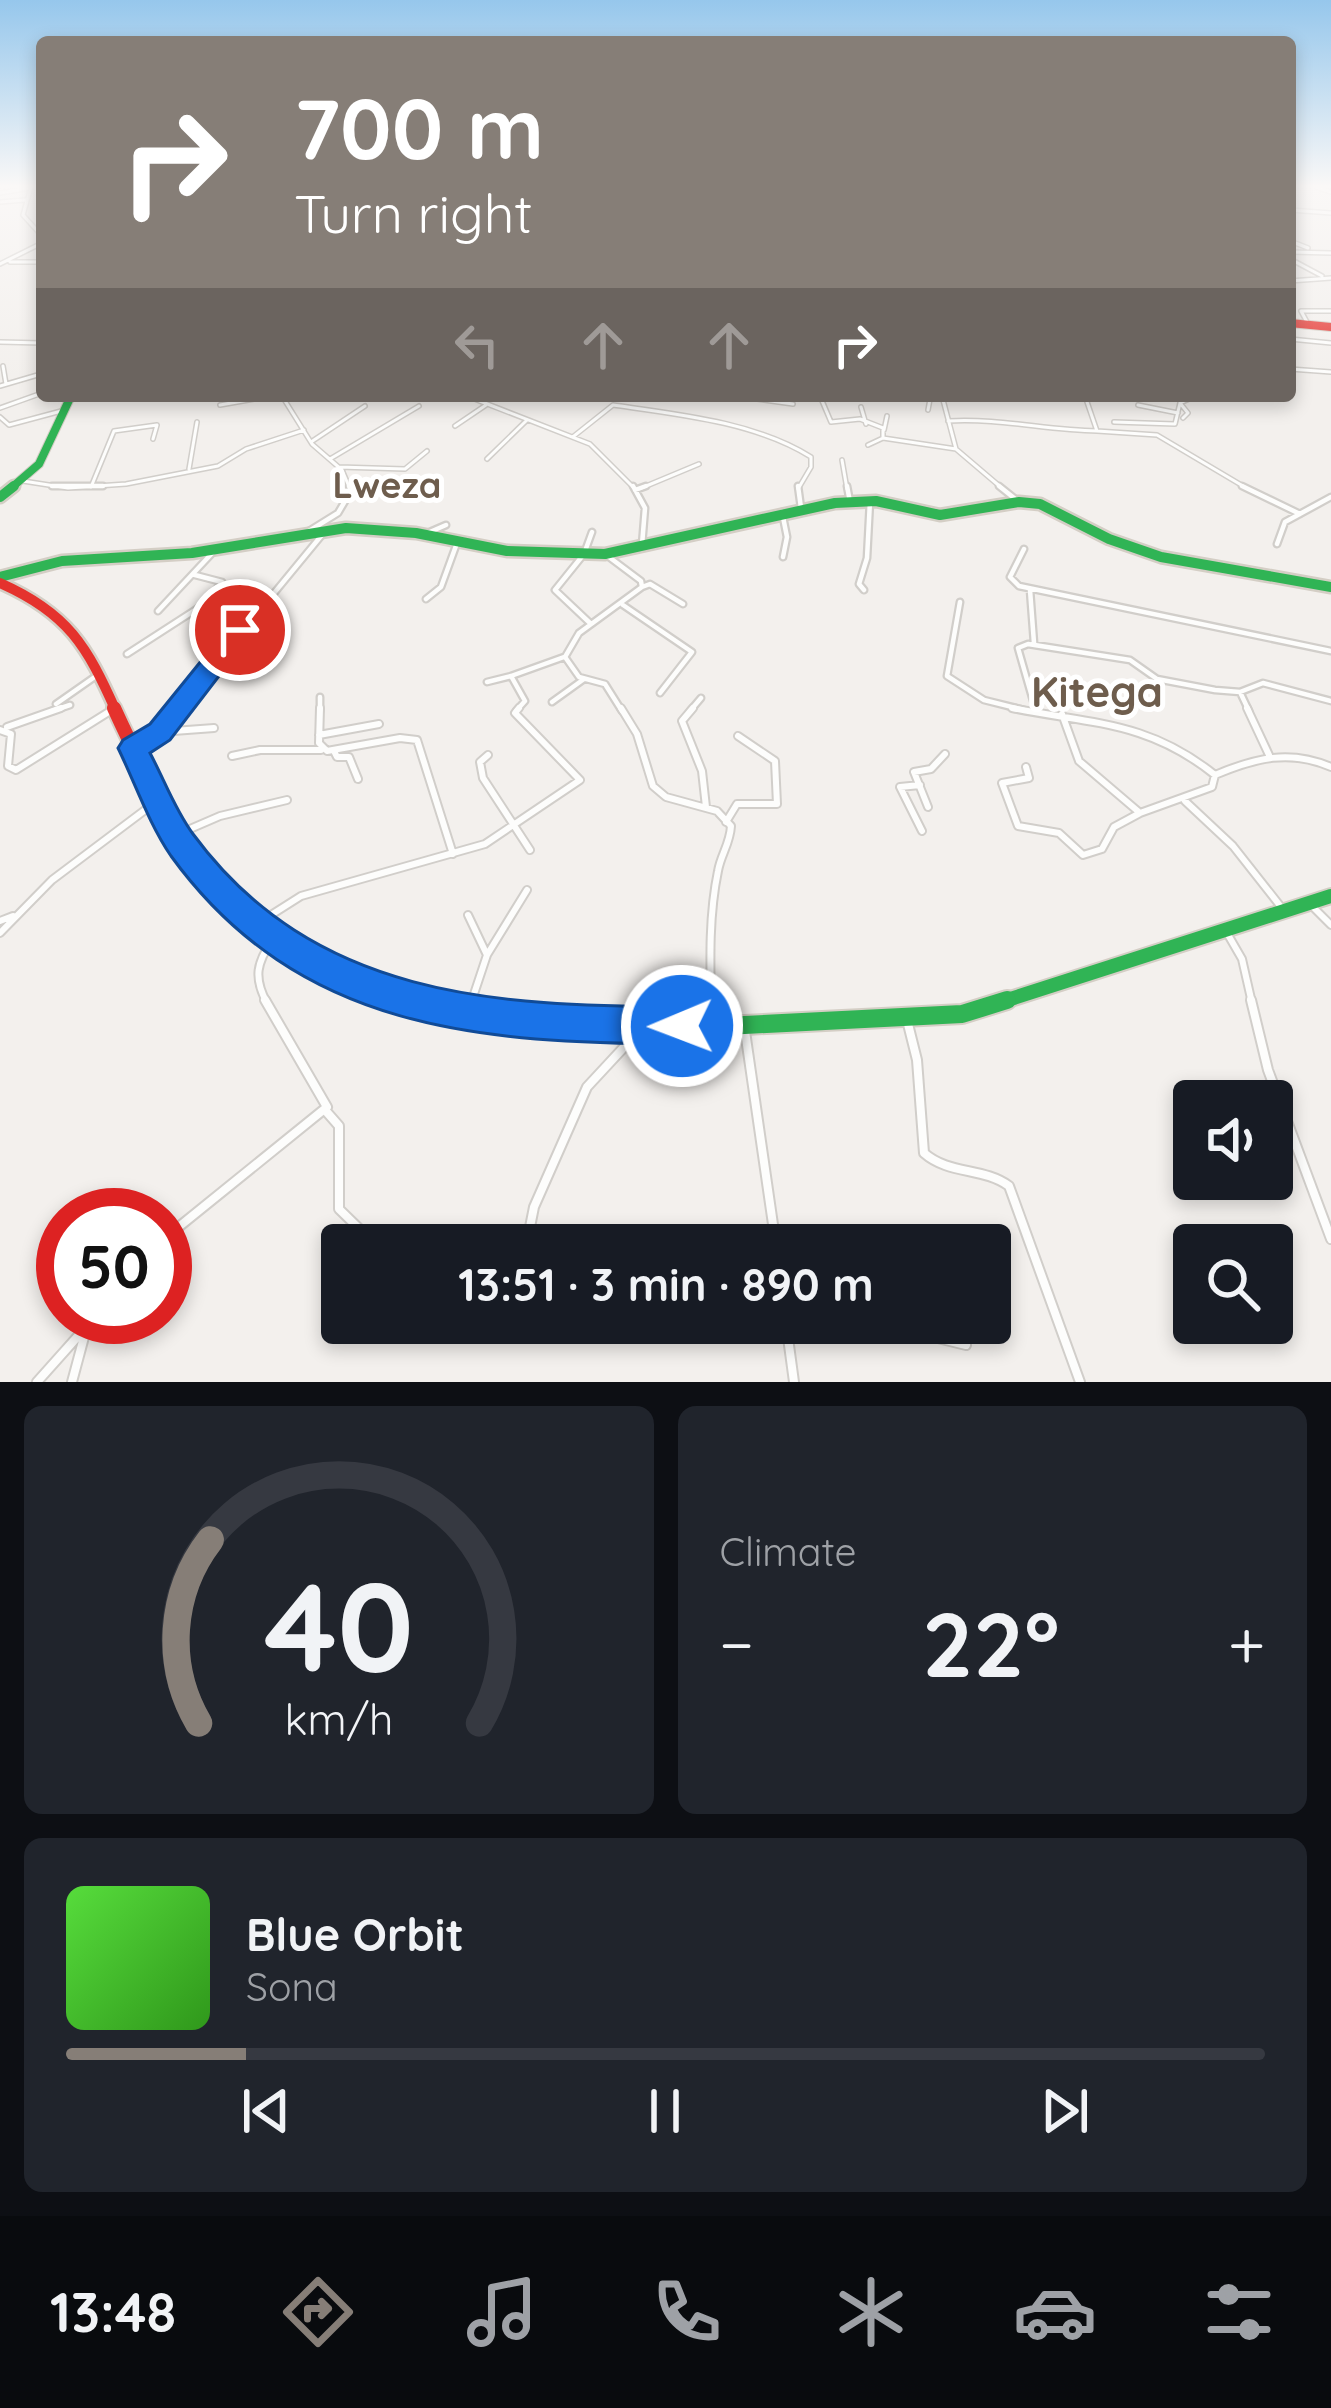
<!DOCTYPE html>
<html lang="en">
<head>
<meta charset="utf-8">
<style>
  body { margin:0; font-family:Quicksand,sans-serif; background:#20242c; color:#f1f3f6; height:100vh; display:flex; flex-direction:column; font-size:45px; white-space:nowrap }
  * { box-sizing:border-box; margin:0 }
  p { font-size:39px; color:#9ea1a6 }
  .icon { flex:none; width:66px; height:66px; fill:none; stroke:currentColor; stroke-width:2; stroke-linecap:round; stroke-linejoin:round }
  .map { position:relative; height:1382px; overflow:hidden }
  .sheet { display:flex; flex-direction:column; gap:24px; padding:24px; background:#0d0f14; flex:1 }
  .sheet>* { flex:none }
  .banner { position:absolute; left:36px; top:36px; width:1260px; height:366px; border-radius:12px; box-shadow:0 6px 18px #0003; background:#867e77; color:#fff; overflow:hidden }
  .fabs { position:absolute; left:1173px; top:1080px; display:grid; gap:24px }
  .fabs a { display:grid; place-items:center; width:120px; height:120px; border-radius:12px; background:#171b24; box-shadow:0 6px 18px #0003; font-size:60px }
  .speed { position:absolute; left:36px; top:1188px; display:flex; gap:24px; font-size:60px; font-weight:700; text-align:center }
  .speed>* { display:grid; place-content:center; width:156px; height:156px; border-radius:50%; background:#171b24; box-shadow:0 6px 18px #0003; line-height:1 }
  .speed .limit { border:18px solid #d22; background:#fff; color:#111 }
  .pin { position:absolute; display:grid; place-items:center; width:102px; height:102px; color:#fff; margin:-51px; border:6px solid #fff; border-radius:50%; box-shadow:0 3px 12px #0007 }
  .me { position:absolute; width:132px; margin:-66px; rotate:269deg; stroke-linejoin:round; filter:drop-shadow(0 0 9px #0008) }
  .turn { display:flex; align-items:center; gap:42px; height:252px; padding:0 60px; font-size:54px }
  .turn .icon { width:156px; height:156px; stroke-width:2.5 }
  .turn b { display:block; font-size:84px; line-height:102px }
  .lanes { display:flex; align-items:center; height:114px; padding:0 60px; background:#0003; justify-content:center; gap:60px; direction:ltr }
  .lanes .off { opacity:.35 }
  .big { font-size:90px; font-weight:700; line-height:1.1 }
  .sheet .widget { flex:1; display:flex; flex-direction:column; justify-content:center; gap:18px; min-width:0; padding:0 42px; border-radius:18px; background:#20242c }
  .sheet .dial { align-items:center; gap:0 }
  .dial svg { height:312px; overflow:visible; fill:none; stroke:#363941; stroke-width:7; stroke-linecap:round; text-anchor:middle }
  .dial text { fill:#f1f3f6; stroke:none }
  .song { display:flex; align-items:center; gap:36px }
  .cover { width:144px; height:144px; border-radius:18px; background:linear-gradient(135deg,hsl(110 70% 55%),hsl(110 70% 35%)) }
  .played { height:12px; border-radius:6px; background:linear-gradient(90deg,#867e77 15%,#363941 15%) }
  .keys { display:flex; justify-content:space-around; direction:ltr }
  .heat { display:flex; justify-content:space-between; align-items:center; font-size:66px; direction:ltr }
  .sheet .tiles { flex:1; display:grid; gap:24px; grid-template-columns:1fr 1fr }
  .widget:last-child { grid-column:span 2 }
  .trip { position:absolute; left:321px; top:1224px; width:690px; height:120px; border-radius:12px; background:#171b24; box-shadow:0 6px 18px #0003; font-weight:700; line-height:120px; text-align:center }
  .dock { display:flex; height:192px; justify-content:space-around; align-items:center; background:#090b0e; color:#9ea1a6 }
  .dock .icon { width:84px; height:84px }
  .dock .current { color:#867e77 }
  .dock b { font-size:54px; color:#f1f3f6 }
  .map>svg:first-child { display:block }
  .lines { fill:none; stroke-linecap:round; stroke-linejoin:round }
  .street-far3-casing { stroke:#d1ceca; stroke-width:6 }
  .street-far2-casing { stroke:#d1ceca; stroke-width:9 }
  .street-far1-casing { stroke:#d1ceca; stroke-width:10 }
  .street-casing { stroke:#d1ceca; stroke-width:12 }
  .fast-far3-casing { stroke:#d4cec5; stroke-width:10 }
  .fast-far2-casing { stroke:#d4cec5; stroke-width:15 }
  .fast-far1-casing { stroke:#d4cec5; stroke-width:18 }
  .fast-casing { stroke:#d4cec5; stroke-width:22 }
  .slow-far1-casing { stroke:#d4cec5; stroke-width:18 }
  .slow-casing { stroke:#d4cec5; stroke-width:22 }
  .jam-far2-casing { stroke:#d4cec5; stroke-width:10 }
  .jam-far1-casing { stroke:#d4cec5; stroke-width:15 }
  .jam-casing { stroke:#d4cec5; stroke-width:18 }
  .street-far3 { stroke:#fdfdfc; stroke-width:3 }
  .street-far2 { stroke:#fdfdfc; stroke-width:4.5 }
  .street-far1 { stroke:#fdfdfc; stroke-width:6 }
  .street { stroke:#fdfdfc; stroke-width:8 }
  .fast-far3 { stroke:#30b455; stroke-width:8 }
  .fast-far2 { stroke:#30b455; stroke-width:10 }
  .fast-far1 { stroke:#30b455; stroke-width:14 }
  .fast { stroke:#30b455; stroke-width:18 }
  .slow-far1 { stroke:#ff9f0a; stroke-width:14 }
  .slow { stroke:#ff9f0a; stroke-width:18 }
  .jam-far2 { stroke:#e5322d; stroke-width:8 }
  .jam-far1 { stroke:#e5322d; stroke-width:10 }
  .jam { stroke:#e5322d; stroke-width:14 }
  .route { fill:#1a73e8; stroke:#114b97; stroke-width:3 }
  .labels { text-anchor:middle; stroke-width:10; stroke-linejoin:round; paint-order:stroke }
  .far-quarter-label { font-size:36px; font-weight:bold; fill:#6e5d4d; stroke:#fff }
  .quarter-label { font-size:42px; font-weight:bold; fill:#6e5d4d; stroke:#fff }
</style>
</head>
<body>
<div class="map">
<svg width="1331" height="1382" viewBox="0 0 1331 1382">
  <rect width="100%" height="100%" fill="#f3f0ed"/>
  <g class="lines">
    <defs>
      <path id="street-far3" d="M31,187L23,215L42,236
        M1316,187L1331,192
        M0,193L30,188
        M0,202L25,200
        M1290,210L1331,213
        M1290,241L1308,248
        M1290,252L1331,253
        M1292,260L1322,276
        M10,262H42
        M0,264L42,243
        M1290,281L1331,278
        M1308,324L1301,311H1331
        M1290,339L1331,343
        M0,342L42,343
        M3,366L6,384
        M1290,369L1331,372
        M0,386L41,374
        M282,396L312,444L342,470L350,489
        M467,396L590,444L635,489
        M736,396L793,404
        M820,396L831,422L860,419L883,428V438L956,449
        M942,396L956,449L1003,489
        M220,405L271,396
        M1138,405L1178,413
        M861,407L866,424
        M0,408L42,393
        M928,410L930,399H944
        M0,417L9,425L65,410
        M1183,418L1188,413L1180,403L1196,396
        M948,421C999,418 1046,430 1097,431L1085,396
        M1114,422L1175,424L1180,403
        M455,426L486,405
        M884,430L887,416
        M1097,431L1157,435L1248,489
        M574,436L613,405C676,414 756,422 811,457V467L798,489
        M311,442L365,406
        M868,445L883,438
        M330,459L419,406
        M487,459L527,420
        M842,460L847,489
        M339,467L405,469L427,451
        M189,469L197,422
        M23,481L68,488L126,484L218,466L246,449L304,430
        M91,487L114,431L157,425L153,439
        M639,489L699,464"/>
      <path id="street-far2" d="M52,486H103
        M633,486L645,508L642,545
        M798,486L801,508
        M847,486L850,502
        M999,486L1019,502
        M1242,486L1300,514
        M635,490L646,486
        M782,512L787,537L783,557
        M309,531L338,513L351,491L349,486
        M423,535L446,525
        M1277,544L1285,522L1331,497
        M1024,549L1010,577L1019,586L1331,651
        M605,554L641,581L642,587L579,633L565,657L579,677L605,684L622,711
        M642,587L650,584L683,604
        M864,590L859,584L867,558L870,501
        M1030,590L1034,643
        M426,599L441,587L457,543
        M960,602L947,676L984,700L1028,711
        M623,605L692,652L660,693
        M158,611L216,549
        M591,624L555,590L584,554L592,532
        M127,654L206,603L222,582L195,575
        M487,682L511,676
        M1240,692L1249,711
        M552,702L584,679
        M56,704L96,676
        M52,711L70,705
        M110,711L115,708
        M177,711L326,530
        M320,711V697
        M516,711L525,701L511,676L564,657
        M690,711L701,698
        M1036,711L1018,648L1028,644L1130,660L1157,679L1215,690L1240,692L1263,683L1331,701"/>
      <path id="street-far1" d="M320,708L319,743L327,751L400,738L417,740L453,854
        M621,708L637,734L653,786L666,797L717,811L731,826C730,844 721,854 718,871C709,914 710,959 711,1003
        M693,708L682,721L702,771L706,807
        M1012,708C1092,724 1148,721 1215,775C1255,758 1290,749 1331,767
        M1247,708L1269,755
        M1062,714L1079,761L1140,813L1212,787L1215,775
        M7,727L61,708
        M0,730L11,734L8,766L16,770L115,708
        M160,732L214,728
        M319,735L379,724
        M133,749L157,735L179,708
        M334,751L337,757H349L358,779
        M488,755L480,762L483,778L530,850
        M232,756L260,750H321
        M1026,767L1029,778L1002,783L1018,826L1059,833L1083,855L1102,849L1114,827L1140,813
        M920,785L900,787L922,831
        M1185,801L1233,846L1285,912
        M928,807L914,772L931,769L945,754
        M726,822L737,804H777L775,761L738,736
        M176,835L220,816L287,800
        M1309,903L1331,925
        M468,915L487,955
        M0,921L13,916
        M260,922L301,896L485,844L580,780L515,713L519,708
        M0,933L52,880L157,801
        M1227,933L1242,959L1252,1003
        M267,1003C253,977 257,963 272,940
        M471,1003L487,955L527,890"/>
      <path id="street" d="M711,1000V1026
        M1251,1000L1268,1070L1331,1239
        M467,1014L472,1000
        M907,1020L917,1060L924,1153C949,1175 983,1167 1009,1186L1080,1382
        M745,1031L776,1245
        M325,1110L339,1126V1209L376,1245
        M165,1238L327,1107L265,1000
        M527,1242L534,1207L587,1087L639,1031
        M786,1323L794,1382
        M877,1323L966,1345
        M37,1382L87,1326
        M72,1382L87,1326L94,1317"/>
      <path id="fast-far3" d="M10,489L39,464L71,396"/>
      <path id="fast-far2" d="M0,497L14,486
        M0,577L62,561L192,553L346,528L416,533L507,551L605,554L835,503L876,501L940,515L1019,502L1040,504L1109,539L1161,557L1331,587"/>
      <path id="fast-far1" d="M998,1003L1331,896"/>
      <path id="fast" d="M725,1026L962,1014L1007,1000"/>
      <path id="slow-far1" d="M309,959L415,1003"/>
      <path id="slow" d="M405,1000C509,1032 618,1027 725,1026"/>
      <path id="jam-far2" d="M1290,323L1331,327"/>
      <path id="jam-far1" d="M0,583C68,613 87,646 116,711"/>
      <path id="jam" d="M114,708C160,809 211,902 309,959"/>
    </defs>
    <use href="#street-far3" class="street-far3-casing"/>
    <use href="#street-far2" class="street-far2-casing"/>
    <use href="#street-far1" class="street-far1-casing"/>
    <use href="#street" class="street-casing"/>
    <use href="#fast-far3" class="fast-far3-casing"/>
    <use href="#fast-far2" class="fast-far2-casing"/>
    <use href="#fast-far1" class="fast-far1-casing"/>
    <use href="#fast" class="fast-casing"/>
    <use href="#slow-far1" class="slow-far1-casing"/>
    <use href="#slow" class="slow-casing"/>
    <use href="#jam-far2" class="jam-far2-casing"/>
    <use href="#jam-far1" class="jam-far1-casing"/>
    <use href="#jam" class="jam-casing"/>
    <use href="#street-far3" class="street-far3"/>
    <use href="#street-far2" class="street-far2"/>
    <use href="#street-far1" class="street-far1"/>
    <use href="#street" class="street"/>
    <use href="#fast-far3" class="fast-far3"/>
    <use href="#fast-far2" class="fast-far2"/>
    <use href="#fast-far1" class="fast-far1"/>
    <use href="#fast" class="fast"/>
    <use href="#slow-far1" class="slow-far1"/>
    <use href="#slow" class="slow"/>
    <use href="#jam-far2" class="jam-far2"/>
    <use href="#jam-far1" class="jam-far1"/>
    <use href="#jam" class="jam"/>
  </g>
  <linearGradient id="sky" x2="0" y2="1"><stop stop-color="#96c7ec"/><stop offset="0.49" stop-color="#faf8f7"/><stop offset="1" stop-color="#faf8f7" stop-opacity="0"/></linearGradient>
  <rect width="1331" height="380" fill="url(#sky)"/>
  <path class="route" d="M240,621L249,624L253,630L249,637L170,740L150,753C164,779 175,810 193,834C314,998 495,1006 682,1007L695,1013L700,1026L695,1039L682,1044C482,1043 299,1032 171,856C149,824 135,783 118,748L123,740L150,724L231,624Z"/>
  <g class="labels">
    <g class="far-quarter-label">
      <text x="387" y="498">Lweza</text>
    </g>
    <g class="quarter-label">
      <text x="1097" y="707">Kitega</text>
    </g>
  </g>
</svg>
<div class="fabs">
<a><svg class="icon" aria-label="sound" viewBox="0 0 24 24"><path d="M4 9h4l5-4v14l-5-4H4zM17 9q2 3 0 6"/></svg></a>
<a><svg class="icon" aria-label="search" viewBox="0 0 24 24"><circle cx="10" cy="10" r="6"/><path d="M15 15l6 6"/></svg></a>
</div>
<div class="speed"><div class="limit">50</div></div>
<div class="pin" style="left:240px;top:630px;background:#d93025"><svg class="icon" aria-label="arrive" viewBox="0 0 24 24"><path d="M6 21V4h12l-3 4 3 4H6"/></svg></div>
<svg class="me" style="left:682px;top:1026px" viewBox="-20 -20 40 40"><circle r="17" fill="#1a73e8" stroke="#fff" stroke-width="3"/><path d="M0-11L8 9 0 5-8 9z" fill="#fff"/></svg>
<div class="trip">13:51 · 3 min · 890 m</div>
<div class="banner">
<div class="turn"><svg class="icon" aria-label="right" viewBox="0 0 24 24"><path d="M7 20v-9h11M14 6l5 5-5 5"/></svg><div><b>700 m</b>Turn right</div></div>
<div class="lanes"><svg class="icon off" aria-label="left" viewBox="0 0 24 24"><path d="M17 20v-9H6M10 6l-5 5 5 5"/></svg><svg class="icon off" aria-label="ahead" viewBox="0 0 24 24"><path d="M12 20V5M6 11l6-6 6 6"/></svg><svg class="icon off" aria-label="ahead" viewBox="0 0 24 24"><path d="M12 20V5M6 11l6-6 6 6"/></svg><svg class="icon" aria-label="right" viewBox="0 0 24 24"><path d="M7 20v-9h11M14 6l5 5-5 5"/></svg></div>
</div>
</div>
<section class="sheet">
<div class="tiles">
<div class="widget dial"><svg viewBox="0 0 100 80">
<path d="M14 69A42 42 0 1 1 86 69"/>
<path d="M14 69A42 42 0 0 1 17 22" stroke="#867e77"/>
<text x="50" y="56" font-size="32" font-weight="700">40</text>
<text x="50" y="72" font-size="11">km/h</text>
</svg></div>
<div class="widget"><p>Climate</p>
<div class="heat"><a>−</a><b class="big">22°</b><a>+</a></div>
</div>
<div class="widget">
<div class="song"><i class="cover"></i><div><b>Blue Orbit</b><p>Sona</p></div></div>
<div class="played"></div>
<div class="keys"><svg class="icon" aria-label="previous" viewBox="0 0 24 24"><path d="M18 5L8 12l10 7zM5 5v14"/></svg><svg class="icon" aria-label="pause" viewBox="0 0 24 24"><path d="M8 5v14M16 5v14"/></svg><svg class="icon" aria-label="next" viewBox="0 0 24 24"><path d="M6 5l10 7-10 7zM19 5v14"/></svg></div>
</div>
</div>
</section>
<nav class="dock">
<b>13:48</b>
<svg class="icon current" aria-label="directions" viewBox="0 0 24 24"><path d="M12 3l9 9-9 9-9-9zM9 14v-3h6M13 9l2 2-2 2"/></svg>
<svg class="icon" aria-label="music" viewBox="0 0 24 24"><path d="M9 18V5l10-2v13"/><circle cx="6" cy="18" r="3"/><circle cx="16" cy="16" r="3"/></svg>
<svg class="icon" aria-label="phone" viewBox="0 0 24 24"><path d="M5 4h4l2 5-3 2q2 4 5 5l2-3 5 2v4C11 20 4 13 5 4z"/></svg>
<svg class="icon" aria-label="climate" viewBox="0 0 24 24"><path d="M12 3v18M4 7l16 10M4 17L20 7"/></svg>
<svg class="icon" aria-label="car" viewBox="0 0 24 24"><path d="M5 17H2v-5l4-1 3-4h7l3 4 3 1v5h-3M9 17h6M6 11h13"/><circle cx="7" cy="17" r="2"/><circle cx="17" cy="17" r="2"/></svg>
<svg class="icon" aria-label="filters" viewBox="0 0 24 24"><path d="M4 7h16M4 17h16"/><circle cx="9" cy="7" r="2"/><circle cx="15" cy="17" r="2"/></svg>
</nav>
</body>
</html>
